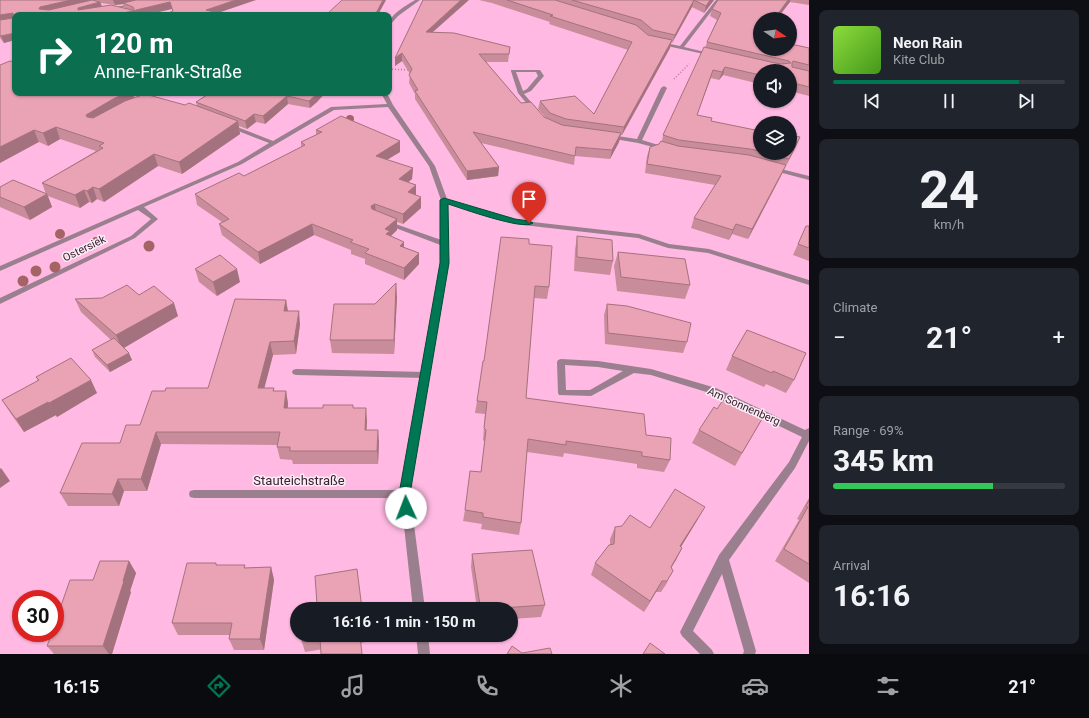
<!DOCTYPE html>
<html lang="en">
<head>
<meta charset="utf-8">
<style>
  body { margin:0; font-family:Roboto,sans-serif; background:#20242c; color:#f1f3f6; height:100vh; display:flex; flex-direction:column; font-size:15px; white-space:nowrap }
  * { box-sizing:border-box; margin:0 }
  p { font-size:13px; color:#9ea1a6 }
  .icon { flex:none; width:22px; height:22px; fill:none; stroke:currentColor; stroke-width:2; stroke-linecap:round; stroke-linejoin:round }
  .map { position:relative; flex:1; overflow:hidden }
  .sheet { display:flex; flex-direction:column; gap:10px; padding:10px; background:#0d0f14; width:280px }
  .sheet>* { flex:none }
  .banner { position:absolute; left:12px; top:12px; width:380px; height:84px; border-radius:8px; box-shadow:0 1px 3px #0004; background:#0b6e4f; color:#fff; overflow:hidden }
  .needle { width:26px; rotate:103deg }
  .controls { position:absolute; left:753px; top:12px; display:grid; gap:8px }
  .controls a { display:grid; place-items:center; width:44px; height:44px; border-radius:50%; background:#171b24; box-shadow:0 1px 3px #0004; font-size:20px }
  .speed { position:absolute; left:12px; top:590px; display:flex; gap:8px; font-size:20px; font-weight:700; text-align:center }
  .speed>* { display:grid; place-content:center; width:52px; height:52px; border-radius:50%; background:#171b24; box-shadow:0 1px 3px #0004; line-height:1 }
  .speed .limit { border:6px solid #d22; background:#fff; color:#111 }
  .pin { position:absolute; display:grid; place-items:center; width:34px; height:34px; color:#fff; margin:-41px -17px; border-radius:50% 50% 50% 0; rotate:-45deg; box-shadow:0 0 4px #0007 }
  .pin .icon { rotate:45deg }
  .me { position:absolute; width:44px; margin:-22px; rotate:358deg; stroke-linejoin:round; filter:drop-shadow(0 0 3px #0008) }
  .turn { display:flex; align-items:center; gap:14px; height:84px; padding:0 16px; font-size:18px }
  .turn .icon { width:52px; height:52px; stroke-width:2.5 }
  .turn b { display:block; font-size:28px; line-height:34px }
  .big { font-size:30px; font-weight:700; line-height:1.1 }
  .sheet .card { flex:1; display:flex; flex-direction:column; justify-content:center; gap:6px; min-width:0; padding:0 14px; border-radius:8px; background:#20242c }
  .sheet .dial { align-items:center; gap:0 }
  .dial b { font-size:52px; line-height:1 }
  .song { display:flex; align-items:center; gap:12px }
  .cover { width:48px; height:48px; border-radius:6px; background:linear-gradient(135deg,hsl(90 70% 55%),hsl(100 70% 35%)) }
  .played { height:4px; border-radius:2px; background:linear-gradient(90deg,#007753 80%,#363941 80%) }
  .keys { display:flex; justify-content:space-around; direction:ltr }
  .heat { display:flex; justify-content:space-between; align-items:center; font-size:22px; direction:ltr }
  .charge { height:6px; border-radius:3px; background:linear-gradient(90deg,#34c759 69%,#363941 0) }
  .trip { position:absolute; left:290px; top:602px; width:228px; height:40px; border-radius:20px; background:#171b24; box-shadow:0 1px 3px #0004; font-weight:700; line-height:40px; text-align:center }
  .menu { display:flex; height:64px; justify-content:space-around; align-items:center; background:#090b0e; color:#9ea1a6 }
  .menu .icon { width:28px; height:28px }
  .menu .active { color:#007753 }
  .menu b { font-size:18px; color:#f1f3f6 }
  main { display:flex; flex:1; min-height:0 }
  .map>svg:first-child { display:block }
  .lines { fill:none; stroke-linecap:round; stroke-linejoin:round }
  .path { stroke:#b07b9a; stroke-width:1.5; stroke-dasharray:1 2; stroke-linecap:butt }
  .lane { fill:#9a7f8e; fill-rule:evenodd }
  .street { fill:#9a7f8e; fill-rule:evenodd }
  .tree { fill:#a46466 }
  .wall { fill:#c98c9b; fill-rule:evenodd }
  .shaded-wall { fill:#a4727e }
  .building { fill:#eaa3b4; stroke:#a4727e }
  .route { fill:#007753; stroke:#004d36 }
  .labels { text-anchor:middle; stroke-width:3; stroke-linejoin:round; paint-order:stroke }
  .street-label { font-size:11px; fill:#3c2232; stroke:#fceef6 }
  .near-street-label { font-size:13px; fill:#3c2232; stroke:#fceef6 }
</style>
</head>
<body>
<main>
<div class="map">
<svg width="809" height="654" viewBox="0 0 809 654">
  <rect width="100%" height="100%" fill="#ffb9e2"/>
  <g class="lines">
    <path class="path" d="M389,69L410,70
      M674,79L689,64"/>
    <path class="lane" d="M387,221L447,242L449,244L445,246H443L385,224L384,223Z
      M296,369L425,372L428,373L429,375L428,377L425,378L296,375L293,374L292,372L293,370Z"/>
    <path class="street" d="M149,0H158L109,10L107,9Z
      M415,0H420L398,16L389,26C389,14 406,6 415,0Z
      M716,0H720L684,47L713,54V56L658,44V42H660L680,46Z
      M511,70H540L544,76L543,77L531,91L524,94L537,109V111H533L518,93L511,71ZM516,72H536L538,76L527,89L523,91Z
      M664,86L667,88L642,140L668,148V150H664L638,143L609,138V136L611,135L637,139L661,88Z
      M381,93H387L393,105L435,166L447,199L515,220L639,234L669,244L709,249L809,280V285L708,253L668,248L638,238L514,224L447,203L448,263L410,494L425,609H413L401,498H194L190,497L189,494L190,491L194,490H401L440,263L441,200L429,166L388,107L334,110L242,164L144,207L158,219L135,238L0,304V298L131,236L151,219L138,210L0,271V266L238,162L269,143L228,127V125H232L273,141L331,107L387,104Z
      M773,167L809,176V180L771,170L770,169Z
      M561,359L598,361L651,369L716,388L805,430L809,428V441L795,468L729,560L756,651L755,654H743L744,651L722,574L693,631L712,650L714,654H700L682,636L680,632L719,555L789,462L802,437L713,394L651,375L634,373L591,396L559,395L558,393L557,362L558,360ZM565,365L598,367L623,371L590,390H566Z
      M416,635H428L430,654H418Z"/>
  </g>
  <g class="tree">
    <circle cx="350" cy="119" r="4"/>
    <circle cx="60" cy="234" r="5"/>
    <circle cx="96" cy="242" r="5"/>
    <circle cx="149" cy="246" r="5.5"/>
    <circle cx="55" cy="267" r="5.5"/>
    <circle cx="36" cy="271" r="5.5"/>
    <circle cx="23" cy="281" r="5.5"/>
  </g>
  <path class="wall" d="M0,0H256L172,11V9L15,15V40L4,43L0,38ZM101,3L115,5L123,4L124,8L102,6Z
    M423,0L433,32L510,47L508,62H486L521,103L546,118L538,109L540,101L594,114L628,50L549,24L550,22L492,3L479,0H714L704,13L692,7L672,43L671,42L670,48L622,135H621L619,142L610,159L575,156L574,165L481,143L499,167L498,176L467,180L415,99V94L409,83L410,74L402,61L395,66V58Z
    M718,0H809V5L790,2L760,19V49L791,44L809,48V96L790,91V71H760V84L723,75L719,80L711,78L697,115L711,121L760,131V153H790L800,137L796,146L748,239L732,234L729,240L691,228L694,218L715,185L645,173L647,156L650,147L659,144L662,141L663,135L705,48L707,42L717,20L710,16L712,9Z
    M15,93H138V94L133,97L134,98L185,105L197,106L196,102L210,93H325L317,102L310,108L288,104L265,124L256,122L247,129L239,126L240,134L182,174L158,166L104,202L97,199L92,203L89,202L80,208L48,196L52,207L30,220L0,207V187L46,194L42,183L96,151L60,139L48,146L39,142Z
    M316,130L400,152L387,160L413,168L412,179L408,182L416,185V195L421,208L403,224L397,222V230L390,236L404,247L419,253V264L404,280L365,264V259L351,254V250L314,235L260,264L222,235L219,224L222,222L197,205L195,194L244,176L301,147V142L316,135Z
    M806,226H809V261L793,255Z
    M577,236L613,261L610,275L574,271L575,250Z
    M529,244L549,287L547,299L534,298L526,398L646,435L670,460L664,472L637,468V464L564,453L563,457L527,452L521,523L519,535L481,529L482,524L463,521L465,510L481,472L485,442L483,440L485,414L475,413L477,401Z
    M618,252L690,285L685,299L617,291L614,266Z
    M195,269L240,282L217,296L199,282Z
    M139,295L178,316L124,348L132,360L110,372L95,357L92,350L111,340L81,312L75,299L102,298Z
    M397,297L394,354L332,353L330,340L375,304Z
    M286,300L288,311L300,324L296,354L273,355L264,388H274V391H286L288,404V408H353L367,421L366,430L379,442L378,464H293L292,460L280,459L277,447V445L161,444L147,491H124L119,506H68L60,493L140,425L165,391L208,388Z
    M607,304L687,342L683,353L605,344L604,315Z
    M747,330L794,380L786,393L766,384L764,387L726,370L732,356Z
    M36,377L97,393L57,417L56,415L24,432L11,414L2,400L38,381Z
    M717,409L762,419L735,466L692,443L699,430Z
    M809,498V583L775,561L799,520L797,519Z
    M698,519L681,547L682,548L671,568L667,583L661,592H656L644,612L591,575L595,563L610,544V539L615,527L650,528Z
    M472,554L545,605L541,617L511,619V609H477L471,567Z
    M129,561L136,573L130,591L131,592L112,654H54L47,646L93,580Z
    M217,565H245V568L271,567L274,580L264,650H234L229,639L230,635H178L172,623Z
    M302,635H365L366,642L305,652L302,642Z"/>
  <path class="shaded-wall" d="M71,0H93L41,15L39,9L40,7Z
    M113,0H142L123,3V4L115,5Z
    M236,0H256L212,15L206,10Z
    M383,0H386L378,15H375Z
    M461,0H469L425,39L426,32Z
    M694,0L692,7L672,43L675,35Z
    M710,0H714L704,13L706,6Z
    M788,0H790V2L777,19H774Z
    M100,2L102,8L80,15L78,8Z
    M170,2L172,9L146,15H115Z
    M13,13L15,17L0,22V15Z
    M15,33V40L4,43L1,36Z
    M672,40L670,48L622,135L624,127Z
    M402,53V61L395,66V58Z
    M725,67L723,75L719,80L722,72Z
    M125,93H138V94L133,97L135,102L90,127L86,115L113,99Z
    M318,93H325L317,102L310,108L309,101Z
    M287,96L288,104L265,124L263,116Z
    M254,114L256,122L247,129L245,121Z
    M238,121L240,134L182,174L179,162Z
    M56,127L60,139L48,146L43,133Z
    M34,130L39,142L0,163V147Z
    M621,133L619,142L610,159L612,150Z
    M800,137L796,146L785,168L789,159Z
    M400,141V152L376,166V156Z
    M154,154L158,166L104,202L99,189Z
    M786,165L782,174L748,239L752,229Z
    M499,167L498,176L467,180V171Z
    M413,168L412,179L399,190V179Z
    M416,185V196L408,192Z
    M93,187L97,199L92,203L87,191Z
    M84,190L89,202L80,208L75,195Z
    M47,194L52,207L30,220L24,207Z
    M421,197V208L403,224V214Z
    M375,204L376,215L372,217L371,206Z
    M397,219V230L390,237L386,246L385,229Z
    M312,224L314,235L260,264L258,252Z
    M736,224L732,234L729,240L733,230Z
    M404,242V253L400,246Z
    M419,253V264L404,280V268Z
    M237,269L240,282L217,296L213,282Z
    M396,283L397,297L394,354V340Z
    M286,300L288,313L284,311Z
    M174,303L178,316L122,349L116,335Z
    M299,311L300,324L296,354L294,341Z
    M270,342L273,355L261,401L258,388Z
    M129,353L132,360L110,372L107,365Z
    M91,380L97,393L57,417L49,403Z
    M286,391L288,404L286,421L284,408Z
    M48,402L56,415L24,432L16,419Z
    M366,408L367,421L366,442L365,430Z
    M378,430L379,442L378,464L377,451Z
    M156,432L161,444L147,491L141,479Z
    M1,468L10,481L0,488V469Z
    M118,479L124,491L119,506L112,494Z
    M705,507L698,519L674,558L680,546Z
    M682,548L676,560L665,578L671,567Z
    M129,561L136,573L130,591L131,592L112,654H109L103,646L123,581Z
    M271,567L274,580L264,650L260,639Z
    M662,581L656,592L644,612L650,601Z"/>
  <path class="building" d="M0,0H71L40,7L39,9L49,10L92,0L100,2L78,8V10L111,5L132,10L134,9L133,7L123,3L136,0H236L206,10L226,15H164L173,11L170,2L115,15H93L92,14L87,15H15V33L1,36L0,35V20L13,18V13L0,15Z
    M342,0H383L375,15H326Z
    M423,0H461L426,32L454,33L510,47L509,54H479L521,103L531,102L544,117L562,125L621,133L612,150L576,147L575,156L473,132L499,167L467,171L415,91L418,90L409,75L412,69L402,53L395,58Z
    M507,0H555L636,25L648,35L672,40L624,127L566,119L550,113L540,101L575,96L594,114L632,42L550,16L553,15Z
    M572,0H694L675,35L653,30L641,20Z
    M694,0H710L706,6Z
    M718,0H788L774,19H760V49H790V42H792L791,44L809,48V65L793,61L792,63V67L809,71V87L790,82V71H760V75L725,67L722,72L713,70L697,115L712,118L711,121L760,131V151L750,149L679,140L663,135L704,47L780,64L791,63L789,61L707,42L721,13L712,9Z
    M10,61L15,62V93H126L113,99L86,115L87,117L93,118L125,101L145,94L185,105L189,103L238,121L179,162L154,154L99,189L93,187L87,191L84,190L75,195L42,183L103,148L99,146L104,143L56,127L43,133L34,130L0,147V65Z
    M210,93H318L309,101L287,96L263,116L254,114L245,121L196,102Z
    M341,116L400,141L376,156L413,168L399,179L416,185L408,192L421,197L403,214L375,204L371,206L372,209L397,219L385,229L390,231L386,234L404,242L400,246L419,253L404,268L365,253L369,249L350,242L353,240L312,224L258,252L219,224L229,219L195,194L239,173L244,176L305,145L301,142L322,132L316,130Z
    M790,135L800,137L789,159L766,153H790Z
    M661,141L678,146L749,155L786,165L752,229L736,224L733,230L694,218L721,176L647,164L650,147L659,144Z
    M13,180L47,194L24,207L0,197V187Z
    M806,226H809V248L798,244Z
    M577,236L612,240L613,261L577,257Z
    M501,237L529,239V244L552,246L549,287L535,286L526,398L644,414L646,435L671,438L670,460L642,456V452L566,441V445L528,439L521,523L483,517V513L465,510L470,471L481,472L486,430L484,428L487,402L477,401L483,361H484Z
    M618,252L685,259L690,285L621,277Z
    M220,255L237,269L213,282L195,269Z
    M396,283L394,340H330L334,304H375Z
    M127,285L139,295L154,286L174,303L116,335L75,299L102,298Z
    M235,299L286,300L284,311H299L294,341L270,342L258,388H274L273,391H286L284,408H323V405H353V408H366L365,430H378L377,451H290V447H277L280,432H156L141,479H118L112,494L60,493L82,443H120L126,425H140L152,391H165L166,388H208Z
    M607,304L627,306L691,323L687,342L608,333Z
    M747,330L806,353L794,380L773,371L772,373L732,356Z
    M114,338L129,353L107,365L92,350Z
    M71,358L91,380L49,403L48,402L16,419L2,400L39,380L36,377Z
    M723,400L762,419L742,453L699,430L714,407L717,409Z
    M675,489L705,507L680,546L682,548L671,567L673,571L667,581H662L650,601L595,563L609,545L614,544L615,527L622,526L630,515L650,528Z
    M809,500V564L784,549L808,507L806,506Z
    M532,550L545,605L502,608L501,603L480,605L472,554Z
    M100,561H129L123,581H124L103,646H47L52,633H55V623L70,580H93Z
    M187,563H216V565H245L244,568L271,567L260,639H229L232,623H172Z
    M357,569L362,609H301L300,606L317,604L315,576Z
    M302,635H360L362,654H321L320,639L302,642Z
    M650,643L665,654H643Z
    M512,646L522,653L550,648L552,654H507Z"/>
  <path class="route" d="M444,198L515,219L529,221L533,223C524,231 461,208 448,204L449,263L410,494L412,508L410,512L406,513L402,512L399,494L440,263V200Z"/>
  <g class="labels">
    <g class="street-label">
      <text transform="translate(84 248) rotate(-26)" y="4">Ostersiek</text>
      <text transform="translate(744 406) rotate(24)" y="4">Am Sonnenberg</text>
    </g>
    <g class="near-street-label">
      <text x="299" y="485">Stauteichstraße</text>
    </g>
  </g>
</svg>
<div class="controls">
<a><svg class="needle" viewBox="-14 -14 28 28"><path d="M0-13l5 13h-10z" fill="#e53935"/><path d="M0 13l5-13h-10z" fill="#9ea1a6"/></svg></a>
<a><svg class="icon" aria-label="sound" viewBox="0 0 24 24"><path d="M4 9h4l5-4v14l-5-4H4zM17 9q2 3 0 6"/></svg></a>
<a><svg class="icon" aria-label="layers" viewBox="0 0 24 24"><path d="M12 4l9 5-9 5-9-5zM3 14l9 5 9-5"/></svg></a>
</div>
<div class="speed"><div class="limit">30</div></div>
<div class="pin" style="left:529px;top:223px;background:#d93025"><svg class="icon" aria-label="arrive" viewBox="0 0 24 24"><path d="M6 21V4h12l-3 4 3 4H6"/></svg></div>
<svg class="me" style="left:406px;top:508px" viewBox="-20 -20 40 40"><circle r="19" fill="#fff"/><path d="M0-13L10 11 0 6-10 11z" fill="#007753"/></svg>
<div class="trip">16:16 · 1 min · 150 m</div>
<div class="banner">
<div class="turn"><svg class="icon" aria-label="right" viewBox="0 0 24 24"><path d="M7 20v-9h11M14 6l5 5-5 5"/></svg><div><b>120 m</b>Anne-Frank-Straße</div></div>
</div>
</div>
<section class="sheet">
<div class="card">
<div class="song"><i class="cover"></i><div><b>Neon Rain</b><p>Kite Club</p></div></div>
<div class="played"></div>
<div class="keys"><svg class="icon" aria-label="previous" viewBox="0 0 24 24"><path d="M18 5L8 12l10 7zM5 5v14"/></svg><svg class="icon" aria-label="pause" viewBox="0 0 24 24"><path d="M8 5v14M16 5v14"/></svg><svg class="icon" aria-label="next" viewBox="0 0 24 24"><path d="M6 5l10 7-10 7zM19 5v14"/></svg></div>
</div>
<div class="card dial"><b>24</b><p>km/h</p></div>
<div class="card"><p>Climate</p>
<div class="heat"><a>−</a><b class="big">21°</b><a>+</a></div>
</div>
<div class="card"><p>Range · 69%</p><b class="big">345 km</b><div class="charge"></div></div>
<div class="card"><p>Arrival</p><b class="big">16:16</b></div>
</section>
</main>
<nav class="menu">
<b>16:15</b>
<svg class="icon active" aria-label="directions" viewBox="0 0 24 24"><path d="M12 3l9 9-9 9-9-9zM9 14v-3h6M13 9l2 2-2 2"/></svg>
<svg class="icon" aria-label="music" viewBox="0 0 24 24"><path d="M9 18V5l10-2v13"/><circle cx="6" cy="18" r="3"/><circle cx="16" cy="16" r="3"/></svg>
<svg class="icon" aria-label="phone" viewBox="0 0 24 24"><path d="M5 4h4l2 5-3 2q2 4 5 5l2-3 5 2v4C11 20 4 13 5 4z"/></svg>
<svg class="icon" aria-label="climate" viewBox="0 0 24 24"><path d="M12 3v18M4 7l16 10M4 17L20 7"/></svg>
<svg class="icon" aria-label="car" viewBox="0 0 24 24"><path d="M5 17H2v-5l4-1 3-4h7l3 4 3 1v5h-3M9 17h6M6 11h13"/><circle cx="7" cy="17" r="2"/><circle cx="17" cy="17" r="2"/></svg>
<svg class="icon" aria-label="filters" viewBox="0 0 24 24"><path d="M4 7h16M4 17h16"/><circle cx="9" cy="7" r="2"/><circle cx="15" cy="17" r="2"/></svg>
<b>21°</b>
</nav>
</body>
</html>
